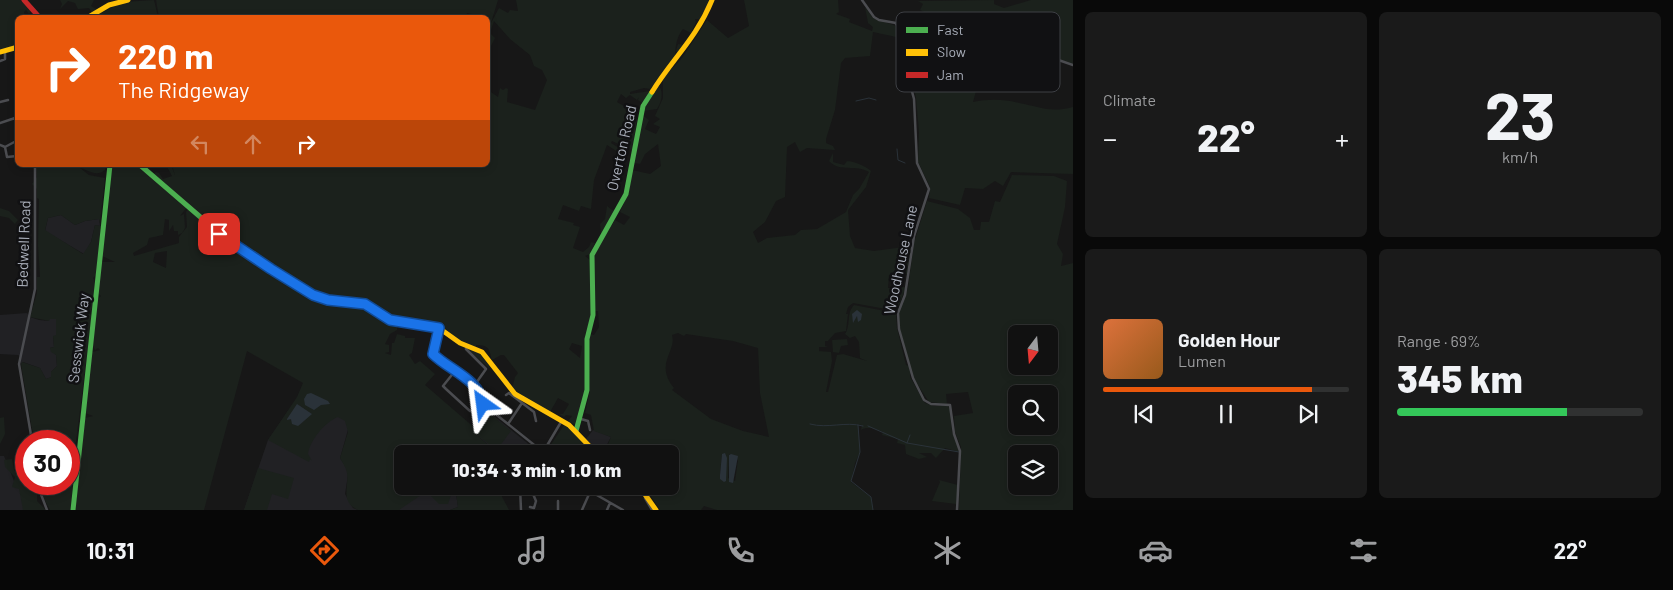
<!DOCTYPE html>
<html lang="en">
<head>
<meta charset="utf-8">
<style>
  body { margin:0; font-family:Barlow,sans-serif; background:#1a1a1a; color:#f1f3f6; height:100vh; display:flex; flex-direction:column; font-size:19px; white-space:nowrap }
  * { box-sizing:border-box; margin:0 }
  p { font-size:16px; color:#9c9d9f }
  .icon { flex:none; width:28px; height:28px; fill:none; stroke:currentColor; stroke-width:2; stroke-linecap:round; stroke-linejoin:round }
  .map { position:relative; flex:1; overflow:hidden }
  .side { display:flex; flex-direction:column; gap:12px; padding:12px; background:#090909; width:600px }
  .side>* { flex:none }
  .hud { position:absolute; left:15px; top:15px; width:475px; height:152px; border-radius:8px; box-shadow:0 2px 8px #0003,0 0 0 1px #303131; background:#ea580c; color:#fff; overflow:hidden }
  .needle { width:32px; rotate:196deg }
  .buttons { position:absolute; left:1008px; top:325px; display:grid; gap:10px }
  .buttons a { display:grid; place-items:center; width:50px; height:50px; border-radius:8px; background:#111; box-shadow:0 2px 8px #0003,0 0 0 1px #303131; font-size:25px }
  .speed { position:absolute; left:15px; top:430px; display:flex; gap:10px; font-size:25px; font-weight:700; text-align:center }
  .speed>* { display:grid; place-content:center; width:65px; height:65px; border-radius:50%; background:#111; box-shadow:0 2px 8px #0003,0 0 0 1px #303131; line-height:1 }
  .speed .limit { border:8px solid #d22; background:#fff; color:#111 }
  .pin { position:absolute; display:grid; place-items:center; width:42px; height:42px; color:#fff; margin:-21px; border-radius:10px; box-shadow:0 2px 8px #0006 }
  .me { position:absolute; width:55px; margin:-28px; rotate:329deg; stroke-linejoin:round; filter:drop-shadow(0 0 4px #0008) }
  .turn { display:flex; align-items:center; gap:18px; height:105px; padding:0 20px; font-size:22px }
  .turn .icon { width:65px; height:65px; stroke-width:2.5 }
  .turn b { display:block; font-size:35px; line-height:42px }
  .lanes { display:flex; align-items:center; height:48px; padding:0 20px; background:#0003; justify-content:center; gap:25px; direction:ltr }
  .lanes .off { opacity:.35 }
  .big { font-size:38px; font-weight:800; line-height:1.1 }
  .side .widget { flex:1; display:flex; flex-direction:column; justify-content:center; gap:8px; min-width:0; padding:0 18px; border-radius:8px; background:#1a1a1a }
  .side .dial { align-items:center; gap:0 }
  .dial b { font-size:65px; line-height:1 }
  .song { display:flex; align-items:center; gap:15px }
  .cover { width:60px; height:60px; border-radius:8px; background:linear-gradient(135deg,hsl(20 70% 55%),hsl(30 70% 35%)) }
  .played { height:5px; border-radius:2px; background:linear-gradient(90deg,#ea580c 85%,#303131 85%) }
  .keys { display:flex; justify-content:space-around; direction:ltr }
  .heat { display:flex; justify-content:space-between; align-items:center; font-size:28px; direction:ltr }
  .charge { height:8px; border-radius:4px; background:linear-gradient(90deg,#34c759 69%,#303131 0) }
  .side .tiles { flex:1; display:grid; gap:12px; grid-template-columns:repeat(2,1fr) }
  .trip { position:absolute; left:394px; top:445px; width:285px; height:50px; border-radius:8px; background:#111; box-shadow:0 2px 8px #0003,0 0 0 1px #303131; font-weight:800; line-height:50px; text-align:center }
  .menu { display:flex; height:80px; justify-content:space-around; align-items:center; background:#070707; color:#9c9d9f }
  .menu .icon { width:35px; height:35px }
  .menu .current { color:#ea580c }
  .menu b { font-size:22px; color:#f1f3f6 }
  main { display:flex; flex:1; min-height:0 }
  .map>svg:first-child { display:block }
  .built { fill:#212124 }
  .green { fill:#1b211c; fill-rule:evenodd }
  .water { fill:#2a3239 }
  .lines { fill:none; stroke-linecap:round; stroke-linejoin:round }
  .stream { stroke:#2a3239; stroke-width:1 }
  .street { stroke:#4b4c50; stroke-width:2.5 }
  .fast { stroke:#4caf50; stroke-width:5 }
  .slow { stroke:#ffc107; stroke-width:5 }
  .jam { stroke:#c62828; stroke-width:5 }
  .route-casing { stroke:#114b97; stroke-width:12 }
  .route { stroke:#1a73e8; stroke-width:9 }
  .labels { text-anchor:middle; stroke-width:5; stroke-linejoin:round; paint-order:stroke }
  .street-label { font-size:15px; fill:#a8adb8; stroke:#111113 }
  .key { fill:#111113; stroke:#3e4045; stroke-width:1 }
  .key-label { font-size:14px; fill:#a8adb8 }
</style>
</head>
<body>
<main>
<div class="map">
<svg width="1073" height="510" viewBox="0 0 1073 510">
  <rect width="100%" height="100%" fill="#171717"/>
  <path class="built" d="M61,215L75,225L85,221L99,219L100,226L95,225L91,242L84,254L45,231L48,218Z
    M27,313L30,317L39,320L49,321V319H56V336H53L54,347L50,348L56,355L57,366L51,372L52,377L46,379L40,368L23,362L21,364V357L18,355L0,354V315Z
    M309,381L351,419L340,458L346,467L348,475L345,494L353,508L358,510H244L268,440Z
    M489,412L531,446L525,454H499L473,432Z
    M593,430L611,437L602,454H599L586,439Z
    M0,456H4L16,486H20L24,510H0Z
    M431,486H455L458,507L450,510H396Z"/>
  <path class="green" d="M0,0H23L31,11L29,14L26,10L24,12L25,17L18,18L17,46L0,50Z
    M60,0H94L91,6L98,10L92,13L89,8L78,9L75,3L68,1L60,9L62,4Z
    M154,0L158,17L91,18L123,2Z
    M156,0H498L491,23L499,8L508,13L510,10L518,11L516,0H710C705,17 695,43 678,53L676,51L678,44L685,45L701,19H695L696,22L691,33L683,29C677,36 674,49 676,58L651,89L644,88L630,92V94L650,91L642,103L638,100L639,97L637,100L630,95L626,98L621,94L617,102L629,109L628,113L637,118L633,151L612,141L611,143L619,148L618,152L607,145L594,180L591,209L581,206L579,211L563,205L558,219L574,223L573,225L580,227L573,248L583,252L589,247L591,242L595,243L590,254L585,256L590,260L592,316L585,335L586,387L581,417L576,425L568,421L572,416L566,415L564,417L559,414H563L569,404L558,398L550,412L512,389L515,377L518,373L504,355H501L492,360C489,351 491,345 476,345V347L458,339L437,323L418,324L398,320L387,317L365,301L316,294L276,270L228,238L152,175L156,172L159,173L163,179L172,176L166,165H171L175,175L172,165H488V90L498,97L500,88L503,90L506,88L508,89L507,102L535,110L547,80L542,70L534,66L530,55L510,39L494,21L490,33L495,38L488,52V18L467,13L466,18H159ZM572,343L582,346L580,358L569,349Z
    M744,0H838L839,12L836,14L850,19L849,22L872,31L873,27L868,23L865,7L873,18L896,26L901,31V38L873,32L870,56L845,58L841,63L835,110L826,139V143L833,146L835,150L807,148L800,152L795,142L787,147L785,197L776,201L765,222L753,232L758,243L767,238L795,235L801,230L817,229L846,212L853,195L859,189L869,172C856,164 840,173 829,161L833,153V162L844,165L847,161C854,161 867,167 871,171L866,187L848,210L850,236L855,248L874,251L911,246L907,274L889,275L888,288L906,287L897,311L853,303L848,307L846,314H848L846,331L835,333L828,341H825V346L828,347H819V351L831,352L832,361L826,392H828L837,355L843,354L867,361L860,358L859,342L855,336L850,338L845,334C851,326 846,313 854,305L885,311L889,314H896L897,328L906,365L910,366L900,329L898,315L908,288L914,243L927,201L958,209L970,218L974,230H980L981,222H989L995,201L1000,202L1012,175L1054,176L1067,181L1065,207L1057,244L1063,254L1061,266L1073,263V510H959L961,447L955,432L954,416L973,413L968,392L946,394L947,404L929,402L910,373V377L925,403L934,406H948L950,409L952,432L958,444L959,452L945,448L936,458L931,453H919L927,457L919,459L906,454L905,445L897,443L898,439L882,435L883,432C876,429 867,426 861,430L862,425L852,424L858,425L860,452L855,463L851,482L871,497L873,510H717L704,506L701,510H660L646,489L649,486H670V454H615L606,449L611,437L594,431L591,415L585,413L590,390L589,334L594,335L599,327L598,311H595L594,256L600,243L615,220L624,225L630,217L620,212L629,191L632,170L650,174L661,166L658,144L645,154L640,164L634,163L641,114L649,120L645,129L656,134L660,127L653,124L660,119L655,116L663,98V78L682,58L707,20L728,38L749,26ZM678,333L684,336L686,334L733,341L758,348L760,393L769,437L743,431L711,419L672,390L674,388C654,363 677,352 672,335ZM1016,334H1049V366H1016ZM1016,394H1049V426H1016ZM722,454L726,455V475H720ZM729,454L738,460L735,481L728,478ZM1016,454H1049V486H1016Z
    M994,0V4L1004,8L1031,0H1073V64L1040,52L999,33L967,27L937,17L928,21L924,12L920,10L923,4L918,1Z
    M940,19L966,30L965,34L971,40L975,56L979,57L978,84L973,102C989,99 1003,99 1019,103C1041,107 1050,113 1073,107V174L1011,172L1003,186L995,181L983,189L965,188L960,205L929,198L930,187L918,162L919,132L916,98L909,65L902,47L905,28L925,26L932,21Z
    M658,84C664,92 662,101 657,109L643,111Z
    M36,165H106L105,170C96,178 87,169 80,168L89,175L105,178L100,223L99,219L85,221L75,225L61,215L48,218L45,230L83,254L91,242L95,225L101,226L96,275L93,278L95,281L93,307L89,313L92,316L76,442L69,447V441H36L32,429L21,364L22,362L40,368L46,379L51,377V372L57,366L56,355L51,352L50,348L54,347L53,336L56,335V319H50L49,321L30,317L37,293V277H40L38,245L39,199L37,198V189L32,184L37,177Z
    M112,165H136L187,207L180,216L184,214L185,228L182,233L178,235V231H174L173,225L169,231V220L165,219L163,235L149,238L147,245L133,253L134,256L179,243V237L187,227L186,212L188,209L227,243L318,298L361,305L382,318L397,323V330L390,334L385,344L389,345V352L385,353L391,355L392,343H394L397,334L405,336V338H415L412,353L409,355L415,364L420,361L435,374L425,385L476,429L489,413L511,431L499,447L497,445L494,448L473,432L499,454H402V486H440L451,495L448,504H439L429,494L424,493L399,510H358C340,502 349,488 347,473C346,467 343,464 340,458L348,432L345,421L338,417C325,422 310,440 308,454L312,461L310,459L309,462L268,440L297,397L303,383L247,351L204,510H75L85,418L93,416L85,413L92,352L100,350L98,348L95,350L93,346L97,300L101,296L98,293L101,262H115L102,256ZM167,251L166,268L153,262L155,253ZM299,405L311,414L300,425L289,419Z
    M607,206L612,210H616L601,234L600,224L605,219Z
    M0,208L9,211L18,220L15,224L9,218L0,216Z
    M847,339L848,345L841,346L839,353L833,352L832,340Z
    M466,348L480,353L492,365L489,368Z
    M4,417L5,434L0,444V418Z
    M564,425L573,430L587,445V454H558L548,449Z
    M69,451L75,458L71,510H50L39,489L40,484H69Z
    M22,457L26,460V484H32L37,494V501L46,510H23L19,489L12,487L15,477L5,467L4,460L12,459L14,470L19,473L15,463L18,458Z
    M258,468L294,478L288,499L272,494L267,510H244Z
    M939,480L958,485L956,504L932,501L940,482Z
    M455,486H509L500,491L498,489L509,510H450L458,507Z"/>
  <path class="water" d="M857,310L862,314L861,320L858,322L857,316L853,323L852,314Z
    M311,393L328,401L330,404L321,405L314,410L305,405L304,399L307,394Z
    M297,404L312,414L298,426L292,424L291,419L287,420V419Z
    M725,453L727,458L726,481L724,482L720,479V475L722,454Z
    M731,454L738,456L733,483L729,482V455Z"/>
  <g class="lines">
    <path class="stream" d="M856,101L869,98L876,100
      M897,149L898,160L905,163
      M810,424C828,429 845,421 863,426
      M858,425L860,452L851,481L871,497L873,510
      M868,426L907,443L910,435
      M907,443L959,452"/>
    <path class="street" d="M862,0L874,17L879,20L913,26L923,25L933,19L942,18L964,27L1005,36L1050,57L1073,65
      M896,24L902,31V54L914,99L917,163L929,189L914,236L905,295L898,313L899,329L913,378L924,400L931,404L950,405L954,434L960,451L957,510
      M0,61L5,59V51
      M18,67V71
      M0,102L8,100
      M0,123L15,118L16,121
      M0,145L5,147L7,157L17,156
      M5,147L18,140
      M439,328L433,355C449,370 479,379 483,404L543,452
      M466,349L486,369L474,386
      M455,371L443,386L446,389L470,411H475L483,404
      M506,395L509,393L534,412L536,421
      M581,419L588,421L590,430
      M508,424L522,403
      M32,441L19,364L35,289V165
      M69,449H79
      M542,454L561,422
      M37,484L47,510
      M520,486L521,510
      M581,486L623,510
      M500,491L511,486
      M645,498L652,510
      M558,501V510
      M530,507L534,508L536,501L533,494L537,487
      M582,510L590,492
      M607,510L610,503"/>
    <path class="fast" d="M140,165L227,240L309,293L327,300L341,301
      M576,431L587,390V339L593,315L592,255L626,194L643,106L652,92
      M73,510L110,165"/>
    <path class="slow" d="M87,18L109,5L128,0
      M0,52L18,47
      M652,92C673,58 696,39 712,0
      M341,301L365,304L390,320L439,328L460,343L482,352L515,394L569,425L597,454
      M639,486L656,510"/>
    <path class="jam" d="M24,0L40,18"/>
  </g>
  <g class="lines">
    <defs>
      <path id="route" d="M219,234L271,269L313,295L328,300L365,304L390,320L439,328L433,354C449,370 479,379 483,404"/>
    </defs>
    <use href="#route" class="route-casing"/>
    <use href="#route" class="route"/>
  </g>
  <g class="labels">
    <g class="street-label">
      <text transform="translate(622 148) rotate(-77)" y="5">Overton Road</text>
      <text transform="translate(24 244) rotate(-88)" y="5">Bedwell Road</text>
      <text transform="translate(901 260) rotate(-78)" y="5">Woodhouse Lane</text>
      <text transform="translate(79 338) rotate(-83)" y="5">Sesswick Way</text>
    </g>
  </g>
  <rect x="896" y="12" width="164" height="80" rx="8" class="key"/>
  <rect x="906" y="27" width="22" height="6" fill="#4caf50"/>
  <rect x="906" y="49" width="22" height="7" fill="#ffc107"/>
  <rect x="906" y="72" width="22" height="6" fill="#c62828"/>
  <g class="key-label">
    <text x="937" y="35">Fast</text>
    <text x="937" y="57">Slow</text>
    <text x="937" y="80">Jam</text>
  </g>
</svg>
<div class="buttons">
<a><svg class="needle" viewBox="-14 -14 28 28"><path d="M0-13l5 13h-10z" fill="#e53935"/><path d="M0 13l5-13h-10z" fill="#9c9d9f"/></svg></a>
<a><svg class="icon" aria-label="search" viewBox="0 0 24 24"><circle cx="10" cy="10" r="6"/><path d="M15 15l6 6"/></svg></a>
<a><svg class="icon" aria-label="layers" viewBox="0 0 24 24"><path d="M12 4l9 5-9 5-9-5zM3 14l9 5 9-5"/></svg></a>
</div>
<div class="speed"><div class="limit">30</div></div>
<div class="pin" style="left:219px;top:234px;background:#d93025"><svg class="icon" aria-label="arrive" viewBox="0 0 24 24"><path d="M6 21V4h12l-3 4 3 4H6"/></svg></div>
<svg class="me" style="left:483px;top:404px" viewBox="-20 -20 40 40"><path d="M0-17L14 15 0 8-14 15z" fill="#1a73e8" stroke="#fff" stroke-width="4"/></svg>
<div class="trip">10:34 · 3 min · 1.0 km</div>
<div class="hud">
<div class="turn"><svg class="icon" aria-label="right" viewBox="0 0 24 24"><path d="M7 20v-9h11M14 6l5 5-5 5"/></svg><div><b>220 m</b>The Ridgeway</div></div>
<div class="lanes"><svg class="icon off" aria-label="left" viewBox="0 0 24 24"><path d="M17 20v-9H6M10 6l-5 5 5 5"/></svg><svg class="icon off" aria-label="ahead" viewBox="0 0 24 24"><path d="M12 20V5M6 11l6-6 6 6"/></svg><svg class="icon" aria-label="right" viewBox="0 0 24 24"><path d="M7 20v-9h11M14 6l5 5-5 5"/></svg></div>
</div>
</div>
<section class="side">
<div class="tiles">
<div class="widget"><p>Climate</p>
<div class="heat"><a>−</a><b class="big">22°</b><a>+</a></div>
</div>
<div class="widget dial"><b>23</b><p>km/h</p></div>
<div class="widget">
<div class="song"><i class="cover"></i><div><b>Golden Hour</b><p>Lumen</p></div></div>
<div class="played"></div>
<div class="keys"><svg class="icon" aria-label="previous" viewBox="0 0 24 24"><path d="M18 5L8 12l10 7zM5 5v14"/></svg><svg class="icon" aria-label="pause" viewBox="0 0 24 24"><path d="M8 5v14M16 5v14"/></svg><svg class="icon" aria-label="next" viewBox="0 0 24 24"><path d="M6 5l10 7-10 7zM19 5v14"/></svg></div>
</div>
<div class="widget"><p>Range · 69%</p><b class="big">345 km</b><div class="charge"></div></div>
</div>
</section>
</main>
<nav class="menu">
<b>10:31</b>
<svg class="icon current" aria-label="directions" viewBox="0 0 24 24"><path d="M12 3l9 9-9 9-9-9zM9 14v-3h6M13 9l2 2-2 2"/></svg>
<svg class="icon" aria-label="music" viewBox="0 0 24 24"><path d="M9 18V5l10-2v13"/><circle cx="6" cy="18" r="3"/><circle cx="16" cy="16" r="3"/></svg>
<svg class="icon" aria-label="phone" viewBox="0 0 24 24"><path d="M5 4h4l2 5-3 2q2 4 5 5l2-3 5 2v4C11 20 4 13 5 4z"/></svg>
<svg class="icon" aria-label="climate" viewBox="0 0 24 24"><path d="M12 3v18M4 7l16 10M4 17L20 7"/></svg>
<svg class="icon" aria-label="car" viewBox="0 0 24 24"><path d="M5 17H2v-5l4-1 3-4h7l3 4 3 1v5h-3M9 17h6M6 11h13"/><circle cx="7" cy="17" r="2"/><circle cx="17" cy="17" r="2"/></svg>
<svg class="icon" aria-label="filters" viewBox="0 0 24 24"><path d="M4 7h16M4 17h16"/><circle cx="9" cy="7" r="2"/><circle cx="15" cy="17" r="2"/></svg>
<b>22°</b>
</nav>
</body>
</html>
